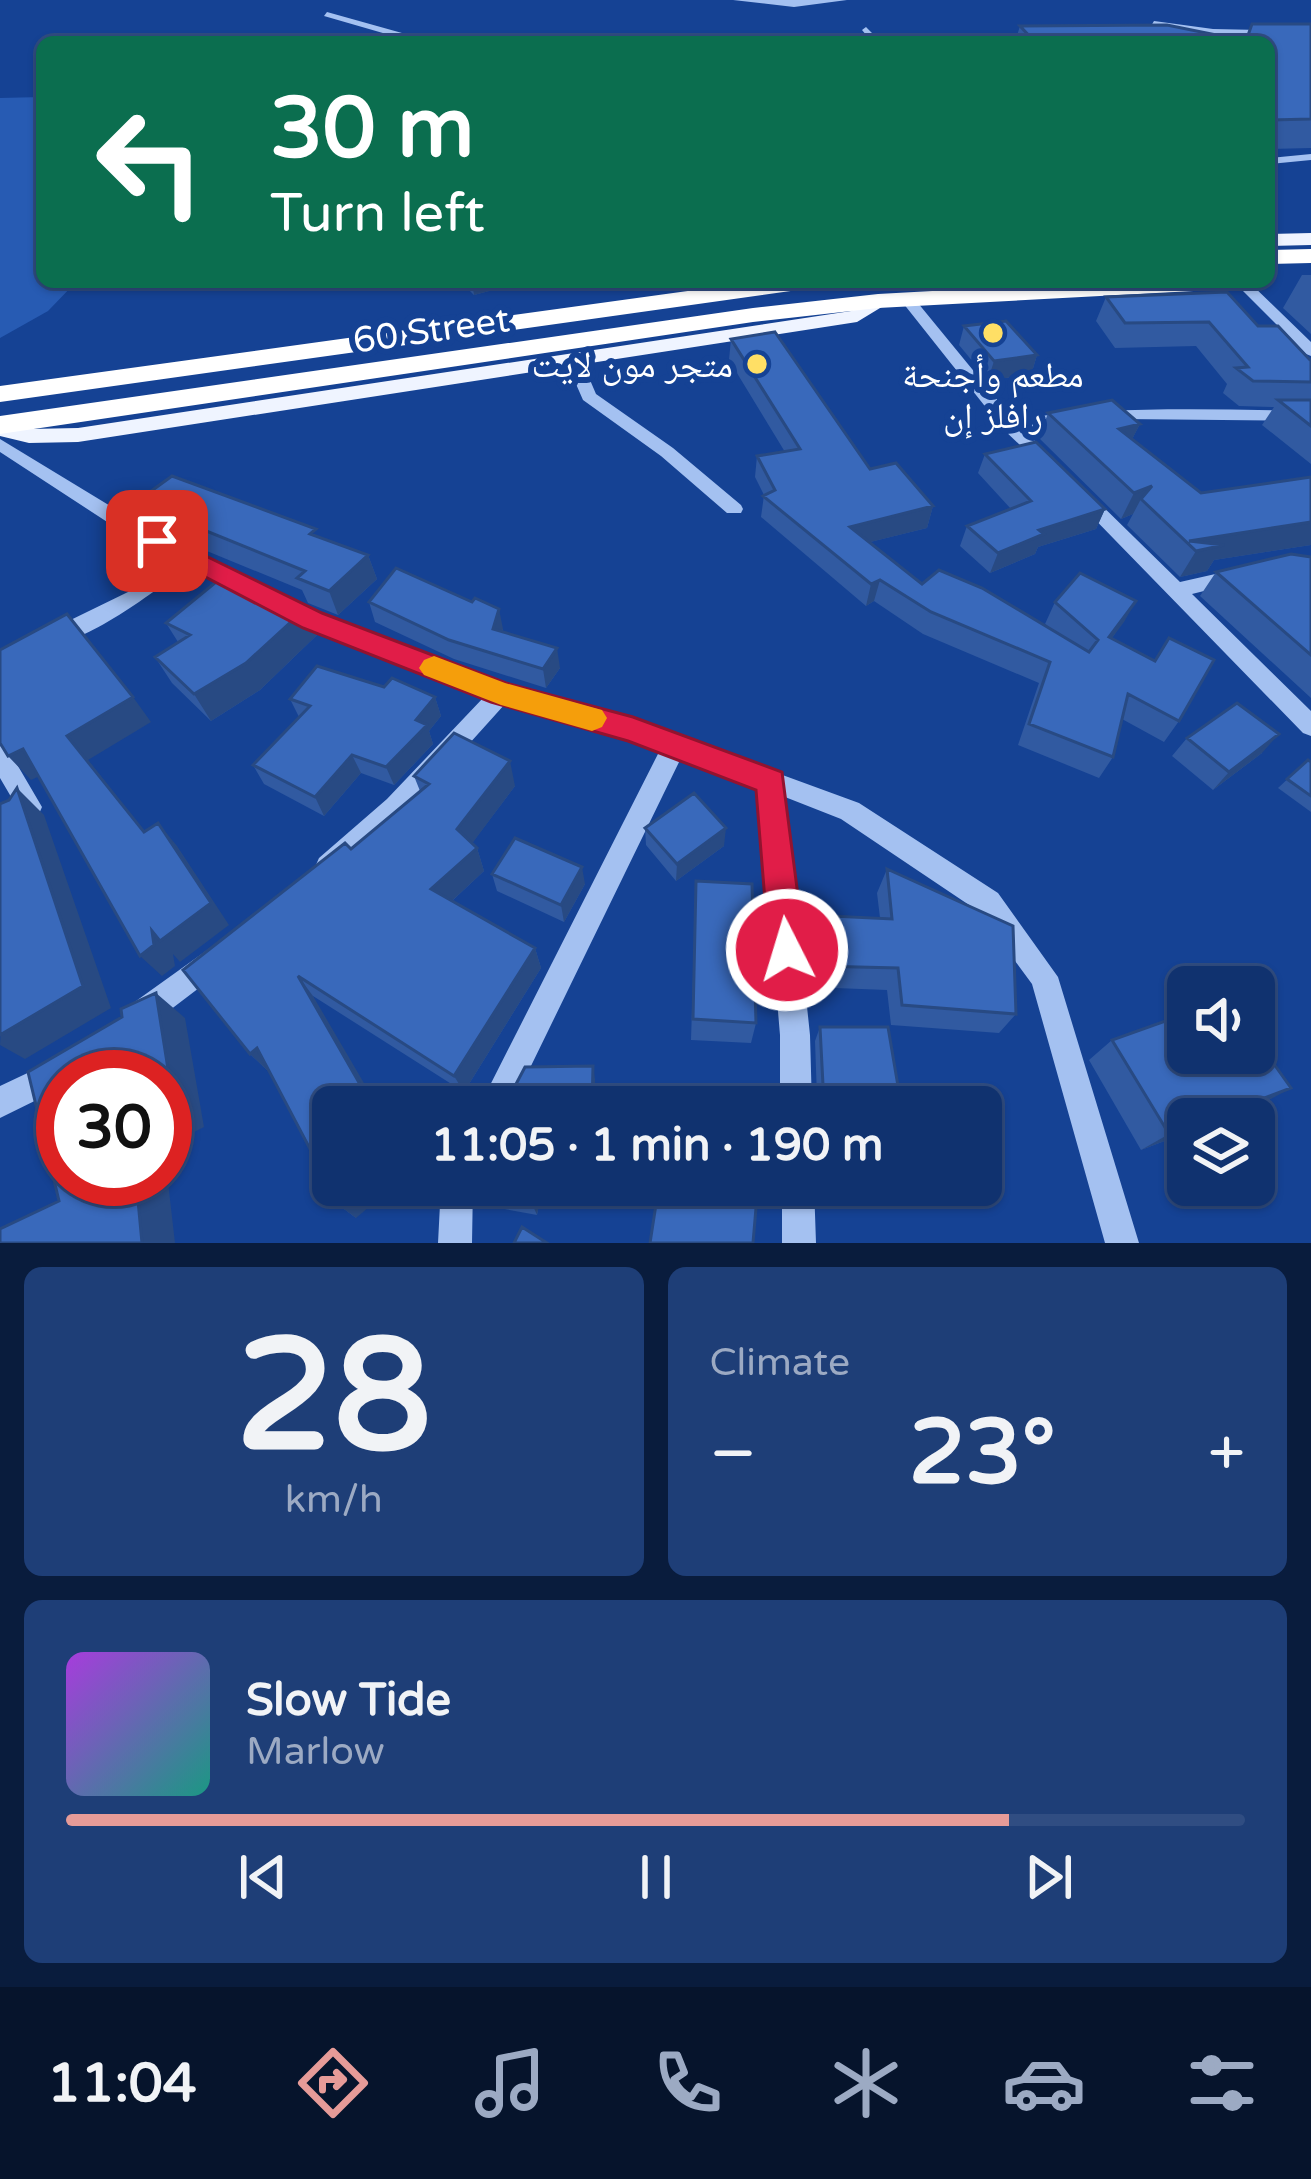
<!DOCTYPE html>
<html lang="en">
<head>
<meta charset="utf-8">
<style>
  body { margin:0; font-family:"Varela Round","Noto Naskh Arabic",sans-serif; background:#1e3e77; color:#f1f3f6; height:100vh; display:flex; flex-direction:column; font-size:45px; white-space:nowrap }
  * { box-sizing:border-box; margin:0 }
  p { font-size:39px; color:#9caac3 }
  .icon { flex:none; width:66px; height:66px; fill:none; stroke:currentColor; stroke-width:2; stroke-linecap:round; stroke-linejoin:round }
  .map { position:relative; height:1243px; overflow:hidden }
  .sheet { display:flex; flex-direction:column; gap:24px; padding:24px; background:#091c3d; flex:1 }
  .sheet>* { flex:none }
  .guide { position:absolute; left:36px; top:36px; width:1239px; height:252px; border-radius:18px; box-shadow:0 3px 9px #0004,0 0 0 3px #304d82; background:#0b6e4f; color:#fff; overflow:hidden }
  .controls { position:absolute; left:1167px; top:966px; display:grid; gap:24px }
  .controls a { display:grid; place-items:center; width:108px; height:108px; border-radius:18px; background:#10326f; box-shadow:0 3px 9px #0004,0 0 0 3px #304d82; font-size:60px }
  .speed { position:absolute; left:36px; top:1050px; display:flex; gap:24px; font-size:60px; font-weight:700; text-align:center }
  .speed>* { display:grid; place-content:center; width:156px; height:156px; border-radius:50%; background:#10326f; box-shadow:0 3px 9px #0004,0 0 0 3px #304d82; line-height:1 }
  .speed .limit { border:18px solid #d22; background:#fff; color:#111 }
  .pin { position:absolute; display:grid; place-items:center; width:102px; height:102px; color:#fff; margin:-51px; border-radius:24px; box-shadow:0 6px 18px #0006 }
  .me { position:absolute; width:132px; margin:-66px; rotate:355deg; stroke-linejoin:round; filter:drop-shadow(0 0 9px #0008) }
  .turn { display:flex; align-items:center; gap:42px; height:252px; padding:0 36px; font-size:54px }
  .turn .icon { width:156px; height:156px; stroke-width:2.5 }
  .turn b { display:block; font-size:84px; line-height:102px }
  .big { font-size:90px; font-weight:800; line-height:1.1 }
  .sheet .tile { flex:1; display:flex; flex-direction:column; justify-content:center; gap:18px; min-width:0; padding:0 42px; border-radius:18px; background:#1e3e77 }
  .sheet .dial { align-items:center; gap:0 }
  .dial b { font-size:156px; line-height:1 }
  .song { display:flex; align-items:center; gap:36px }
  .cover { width:144px; height:144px; border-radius:18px; background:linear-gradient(135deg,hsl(280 70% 55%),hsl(170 70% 35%)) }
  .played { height:12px; border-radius:6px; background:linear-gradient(90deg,#e69b98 80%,#304d82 80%) }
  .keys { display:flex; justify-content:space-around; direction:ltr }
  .heat { display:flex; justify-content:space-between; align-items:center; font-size:66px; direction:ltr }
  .sheet .tiles { flex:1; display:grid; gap:24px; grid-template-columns:1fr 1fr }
  .tile:last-child { grid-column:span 2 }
  .trip { position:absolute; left:312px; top:1086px; width:690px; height:120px; border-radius:18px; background:#10326f; box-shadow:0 3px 9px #0004,0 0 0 3px #304d82; font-weight:800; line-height:120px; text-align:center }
  .tab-bar { display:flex; height:192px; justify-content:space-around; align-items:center; background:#06142c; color:#9caac3 }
  .tab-bar .icon { width:84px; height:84px }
  .tab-bar .on { color:#e69b98 }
  .tab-bar b { font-size:54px; color:#f1f3f6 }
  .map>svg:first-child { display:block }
  .green { fill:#275bb3 }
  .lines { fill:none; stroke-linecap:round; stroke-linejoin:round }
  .minor { fill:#a4c1f1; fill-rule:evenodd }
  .major { fill:#eff4ff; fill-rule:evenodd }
  .highway { fill:#fff; fill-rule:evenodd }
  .wall { fill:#315aa1 }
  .shaded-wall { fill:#284a83 }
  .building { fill:#3969bb; stroke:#284a83; stroke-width:3 }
  .route { fill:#e11d48; stroke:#92132f; stroke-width:3 }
  .slow { fill:#f59e0b }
  .poi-dot { fill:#ffdf65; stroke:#154294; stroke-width:4.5 }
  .labels { text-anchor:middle; stroke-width:12; stroke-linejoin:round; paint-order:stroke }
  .far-street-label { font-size:36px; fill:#fff; stroke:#154294 }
  .far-poi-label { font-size:36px; fill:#fff; stroke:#154294; text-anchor:end }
</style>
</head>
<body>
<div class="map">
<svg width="1311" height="1243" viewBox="0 0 1311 1243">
  <rect width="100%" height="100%" fill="#154294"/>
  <path class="green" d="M42,97V282H76L48,311L0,338V98Z"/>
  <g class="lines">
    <path class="minor" d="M733,0H847L794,7Z
      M327,12L427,40L428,42H414L324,16Z
      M1154,21L1213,29L1311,31V37L1213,35L1151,26Z
      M866,27L881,42H872L862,30Z
      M1311,154V160L1269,164V158Z
      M1234,282H1249L1311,342V356L1306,354Z
      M903,297H913L1013,419C1112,406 1211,409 1311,411V421L1122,419L1022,428L1057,462L1054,466H1042L1003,429L903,303Z
      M573,354L581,359L596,394L673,448L741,505L743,509L741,513H727L661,456L583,400L565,359Z
      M0,439L135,521L320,614L505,686L633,720L859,803L998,893L1058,977L1139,1243H1105L1032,984L978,911L841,819L785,797L810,1035L812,1107H780V1035L759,788L681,758L511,1107H479L660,750L505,704L405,815L337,876L328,879L319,876L315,867L319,858L387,799L484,697L306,626L189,565C163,586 79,649 48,643L45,637L48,631L128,592L173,557L121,531L0,452Z
      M1083,491L1089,493L1180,582L1233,570L1240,572L1243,577L1240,582L1192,594L1311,711V736L1303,733L1077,501L1074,497L1077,493Z
      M0,746L8,749L42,807L35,823L0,840V816L17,807L0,778Z
      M210,948L220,952L224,962L220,972L149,1026L139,1031L129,1026L124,1016L129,1006Z
      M55,1060L66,1064L70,1075L63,1077V1087L0,1118V1086Z
      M441,1185H473L472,1243H438Z
      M782,1185H814L816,1243H782Z"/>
    <path class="major" d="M1311,233V245L1269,246V234Z
      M878,295L888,301L885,305L857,322L78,442L29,443L0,436V421L30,429L78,428L851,311Z"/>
    <path class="highway" d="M1311,249V263L1269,264V250Z
      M753,282H817L805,289L0,402V386Z
      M1097,282H1243L1231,289L878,308L753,322L0,434V416L753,308L878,294Z"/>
  </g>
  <path class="wall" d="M1252,24H1311V148L1269,149V42H1015L1020,26L1245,41Z
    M1302,275H1311V334L1283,308Z
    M461,282H523L474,295Z
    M1106,297L1258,326L1311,361V464L1262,425L1274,407L1239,406L1223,393L1227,384L1196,346L1115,348L1096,321Z
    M964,326L1037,355L1031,375L988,380L959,345Z
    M731,339L870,469L933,506L927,528L870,542L922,584L1050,628L1045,624L1055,602L1136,601L1112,638L1179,721L1164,742L1122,719L1113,757L1099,778L1018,745L1039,683L923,634L874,601L866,606L761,517L764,495L755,477L757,456L785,452L729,360Z
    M1048,413L1140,424L1132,439L1201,493L1311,477V545L1214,560L1207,571L1180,577L1127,525L1133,514L1121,519L1039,438Z
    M985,454L1105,509L1096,529L1038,547L1035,554L990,573L960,546L967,526L1011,509L978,473Z
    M143,497L319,538L368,555L377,579L338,615L308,603L302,590L202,549L197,539L156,521Z
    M1311,557V698L1200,596L1216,572Z
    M369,602L503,629L502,632L560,668L546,688L454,659L375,622Z
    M166,623L317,635L260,690L211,721L172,683L155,657L178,642Z
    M384,687L435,697L441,716L429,731L433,744L394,785L361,773L324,816L264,784L253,765L299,717L290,699Z
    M1187,738L1262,753L1213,790L1172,756Z
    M1308,760L1311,762V812L1278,788Z
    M414,776L515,786L472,843L477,848L484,871L452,901L535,948L541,968L464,1092L313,996L356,1218L340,1206L269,1072L250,1054L351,849L420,791Z
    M645,828L724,846L676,881L646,845Z
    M887,869L1016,1014L999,1033L891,1025L887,990L809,987L804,938L811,915L880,918L877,893Z
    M492,874L585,884L564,922L497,891Z
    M696,881L756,1023L751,1043L691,1040Z
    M820,1027L898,1086L889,1098L817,1097L815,1041Z
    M1112,1040L1258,1106L1223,1119H1188V1132L1141,1150L1089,1060Z
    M543,1185L537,1215L477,1204L470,1196Z"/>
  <path class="shaded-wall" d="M349,282H386L350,286Z
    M472,282H523L474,295Z
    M1037,355L1031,375L988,380L994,361Z
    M1140,424L1127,449L1119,429Z
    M1152,486L1141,499L1133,514L1121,519L1134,493Z
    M933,506L927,528L846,548L850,527Z
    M1105,509L1096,529L1038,547L1035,554L990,573L998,553L1039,530Z
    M1311,522V545L1214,560L1207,571L1180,577L1196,551L1189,541Z
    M368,555L377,579L338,615L329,591Z
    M880,580L874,601L866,606L871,584Z
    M1136,601L1124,622L1097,658L1109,637Z
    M306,608L317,635L260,690L211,721L194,694Z
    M499,609L503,629L497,649L493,629Z
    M557,648L560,668L546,688L543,669Z
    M133,697L151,722L88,760L163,855L67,736Z
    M435,697L441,716L429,731L433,744L394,785L386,767L416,720Z
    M1279,734L1262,753L1213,790L1229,772Z
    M23,749L46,773L31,780L8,756Z
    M352,755L361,773L324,816L315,797Z
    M510,761L515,786L465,853L457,829Z
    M17,788L44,815L111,1008L25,1059L0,1045Z
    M158,823L177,846L229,925L180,962L173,954L175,966L162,976L140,956Z
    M726,828L724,846L676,881L677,864Z
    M477,848L484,871L441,911L431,889Z
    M582,867L585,884L564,922L561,905Z
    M535,948L541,968L464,1092L454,1076Z
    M298,976L313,996L378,1107H373Z
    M156,993L185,1018L204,1127L165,1147V1111Z
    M257,1048L269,1072L250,1054Z
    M593,1066L595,1079V1107H592Z
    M1291,1088L1258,1106L1223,1119H1209Z
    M1188,1127V1132L1141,1150L1169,1134Z
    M165,1156L175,1243H142L136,1179H165Z
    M366,1185H395L356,1218L340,1206Z
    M537,1185H543L537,1215L533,1206Z"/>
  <path class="building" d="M1252,24H1311V119L1269,120V42H1035L1020,26L1167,25L1246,41Z
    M1227,292L1258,326H1278L1311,361V382L1253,381L1236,368L1248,367L1209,322L1125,323L1106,297Z
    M1006,321L1037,355L994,361L964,326Z
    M775,332L870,469L896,463L933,506L850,527L922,584L939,570L982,588L1089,652L1098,640L1055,602L1080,573L1136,601L1109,637L1155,661L1169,638L1214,660L1179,721L1128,694L1113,757L1029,724L1050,662L931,612L880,580L871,584L763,496L775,490L757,456L800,449L731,339Z
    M1112,400L1140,424L1119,429L1201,493L1311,477V522L1189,541L1224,545L1196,551L1141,499L1152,486L1134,493L1048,413Z
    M1278,400H1311V426Z
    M1036,442L1105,509L1039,530L1044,534L998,553L967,526L1031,501L985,454Z
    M172,476L316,529L310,534L368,555L329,591L297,578L305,571L189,524L195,519L143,497Z
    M1291,554L1311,557V655L1216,572Z
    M396,568L472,602L475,598L499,609L493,629L557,648L543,669L449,640L369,602Z
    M216,582L265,606L277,595L306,608L246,663L194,694L155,657L190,635L166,623Z
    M67,614L133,697L67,736L144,832L158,823L211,903L160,941L152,931L154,945L140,956L23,749L8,756L0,743V650Z
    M317,666L384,687L392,678L435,697L416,720L427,725L386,767L352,755L315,797L253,765L310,706L290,699Z
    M1237,703L1279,734L1229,772L1187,738Z
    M454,733L510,761L457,829L477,848L431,889L535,948L454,1076L298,976L373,1107H333V1185H366L340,1206L257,1048L250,1054L183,970L345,843L351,849L429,784L414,776Z
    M1308,760L1311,762V796L1287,779Z
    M17,788L83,986L0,1035V804L9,800Z
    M694,793L726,828L677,864L645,828Z
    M515,838L582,867L561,905L492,874Z
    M887,869L1013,926L1016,1014L902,1005L898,968L817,966L811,915L892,919Z
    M696,881L752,884L756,1023L693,1019Z
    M156,993L174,1107L165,1111V1077H63V1179H136L142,1243H0V1229L59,1201L28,1072L122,1017L121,1009Z
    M1188,1013V1053H1254V1036L1291,1088L1209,1119H1188V1127L1169,1134L1112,1040Z
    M820,1027H888L898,1086L823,1085Z
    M593,1066L592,1107H513L514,1088L525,1067Z
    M472,1185H537L533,1206L470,1196Z
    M659,1185H758L753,1243H650Z
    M522,1227L547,1243H514Z"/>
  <path class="route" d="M157,532L322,613L506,683L633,717L782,772L805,950L800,963L787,968L774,963L769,950L756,790L628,741L491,702L303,628L148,547L145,541Z"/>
  <path class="slow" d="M434,656L505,683L602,710L607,718L602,727L592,731L501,705L424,675L419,668L424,660Z"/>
  <g class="poi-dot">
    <circle cx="993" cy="333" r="12"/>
    <circle cx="757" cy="364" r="12"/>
  </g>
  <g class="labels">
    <g class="far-street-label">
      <text transform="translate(431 329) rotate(-8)" y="13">60 Street</text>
    </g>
    <g class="far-poi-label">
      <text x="733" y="377">متجر مون لايت</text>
      <text x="993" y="387" text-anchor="middle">مطعم وأجنحة<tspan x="993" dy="41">رافلز إن</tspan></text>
    </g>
  </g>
</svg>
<div class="controls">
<a><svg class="icon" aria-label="sound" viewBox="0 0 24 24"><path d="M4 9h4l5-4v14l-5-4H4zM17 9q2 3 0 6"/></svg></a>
<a><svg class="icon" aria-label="layers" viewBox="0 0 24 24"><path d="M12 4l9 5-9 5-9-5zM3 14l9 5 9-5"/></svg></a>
</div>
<div class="speed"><div class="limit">30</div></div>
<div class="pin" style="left:157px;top:541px;background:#d93025"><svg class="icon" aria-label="arrive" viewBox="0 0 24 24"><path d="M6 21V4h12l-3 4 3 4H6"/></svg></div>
<svg class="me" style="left:787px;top:950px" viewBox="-20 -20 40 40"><circle r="17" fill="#e11d48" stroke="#fff" stroke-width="3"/><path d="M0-11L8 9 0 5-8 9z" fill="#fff"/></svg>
<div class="trip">11:05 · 1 min · 190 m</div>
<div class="guide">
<div class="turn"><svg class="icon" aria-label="left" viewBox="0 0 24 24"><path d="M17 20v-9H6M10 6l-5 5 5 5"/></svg><div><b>30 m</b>Turn left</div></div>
</div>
</div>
<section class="sheet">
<div class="tiles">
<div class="tile dial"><b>28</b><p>km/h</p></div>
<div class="tile"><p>Climate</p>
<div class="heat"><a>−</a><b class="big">23°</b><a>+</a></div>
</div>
<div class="tile">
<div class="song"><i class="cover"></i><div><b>Slow Tide</b><p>Marlow</p></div></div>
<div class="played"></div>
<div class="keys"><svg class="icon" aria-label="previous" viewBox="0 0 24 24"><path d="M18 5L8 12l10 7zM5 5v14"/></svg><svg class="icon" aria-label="pause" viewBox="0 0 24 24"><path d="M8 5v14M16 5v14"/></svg><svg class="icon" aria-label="next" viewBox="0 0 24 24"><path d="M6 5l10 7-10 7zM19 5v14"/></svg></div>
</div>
</div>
</section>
<nav class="tab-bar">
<b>11:04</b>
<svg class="icon on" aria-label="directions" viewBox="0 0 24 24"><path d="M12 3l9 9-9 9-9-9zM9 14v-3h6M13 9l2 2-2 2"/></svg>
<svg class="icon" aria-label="music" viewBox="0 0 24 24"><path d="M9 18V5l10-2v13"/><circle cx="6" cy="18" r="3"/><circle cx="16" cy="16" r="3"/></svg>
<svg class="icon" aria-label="phone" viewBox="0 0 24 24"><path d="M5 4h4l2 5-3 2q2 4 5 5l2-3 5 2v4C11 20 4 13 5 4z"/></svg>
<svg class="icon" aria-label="climate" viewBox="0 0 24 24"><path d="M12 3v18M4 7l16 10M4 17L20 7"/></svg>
<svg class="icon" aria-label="car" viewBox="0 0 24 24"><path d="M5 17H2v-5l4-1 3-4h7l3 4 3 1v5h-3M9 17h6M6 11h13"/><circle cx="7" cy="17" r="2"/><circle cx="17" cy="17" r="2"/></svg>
<svg class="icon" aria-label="filters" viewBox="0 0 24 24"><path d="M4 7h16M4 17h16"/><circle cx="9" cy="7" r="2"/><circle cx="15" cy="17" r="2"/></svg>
</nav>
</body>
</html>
